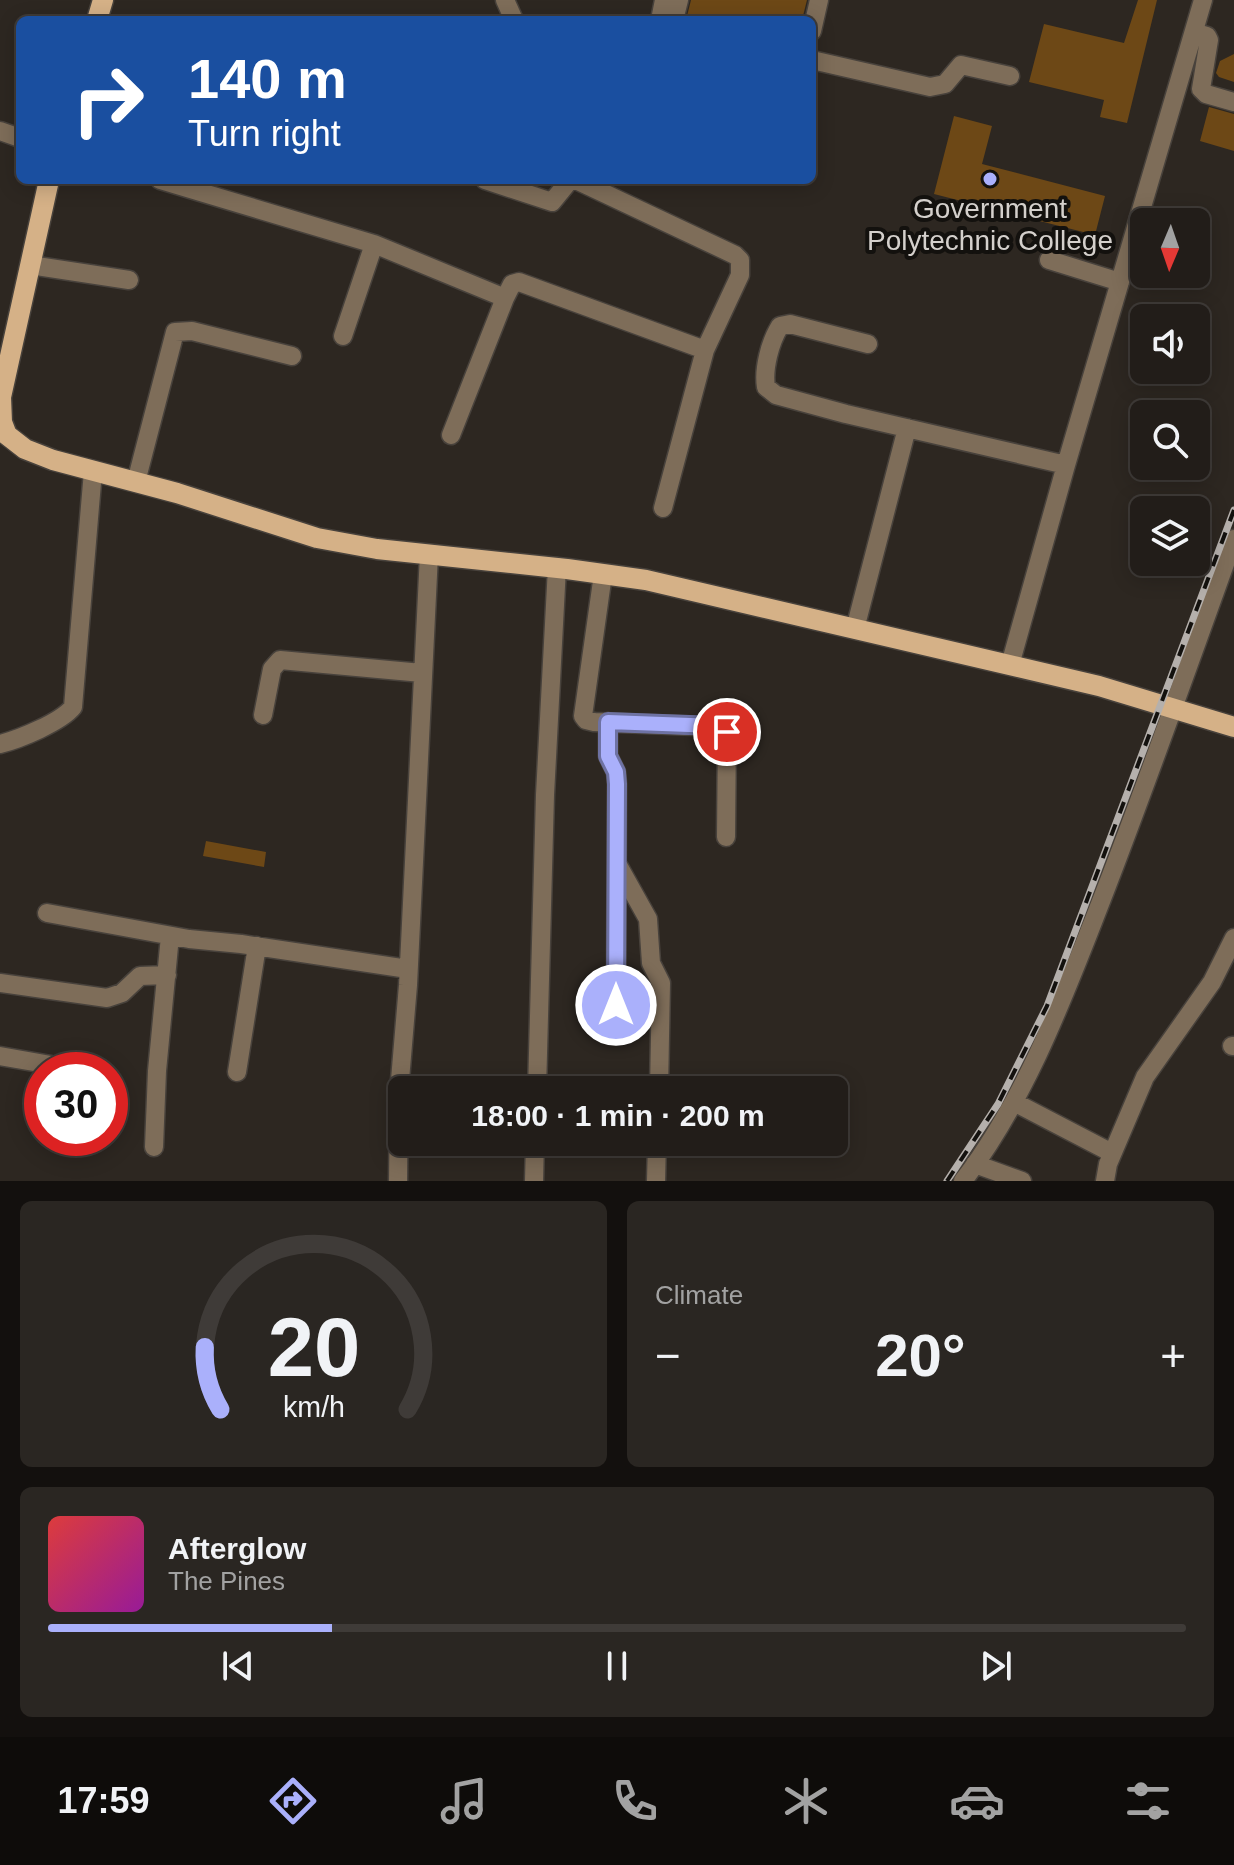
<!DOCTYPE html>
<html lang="en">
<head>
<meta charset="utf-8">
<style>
  body { margin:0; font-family:Arial,sans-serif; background:#2a2622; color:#f1f3f6; height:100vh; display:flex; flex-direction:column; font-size:30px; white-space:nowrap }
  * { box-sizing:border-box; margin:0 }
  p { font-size:26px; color:#a2a2a2 }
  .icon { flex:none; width:44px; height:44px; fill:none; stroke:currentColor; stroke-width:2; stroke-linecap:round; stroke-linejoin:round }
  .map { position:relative; height:1181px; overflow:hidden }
  .side { display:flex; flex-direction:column; gap:20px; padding:20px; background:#13100e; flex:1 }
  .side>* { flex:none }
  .top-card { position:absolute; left:16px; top:16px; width:800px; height:168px; border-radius:12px; box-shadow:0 4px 20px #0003,0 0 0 2px #3f3b38; background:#1a4fa0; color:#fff; overflow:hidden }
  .needle { width:52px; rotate:182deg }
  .tools { position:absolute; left:1130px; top:208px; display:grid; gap:16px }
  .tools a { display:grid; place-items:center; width:80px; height:80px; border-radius:12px; background:#221d19; box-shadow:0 4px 20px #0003,0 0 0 2px #3f3b38; font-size:40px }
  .speed { position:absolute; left:24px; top:1052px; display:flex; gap:16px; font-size:40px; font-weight:700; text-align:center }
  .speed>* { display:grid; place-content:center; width:104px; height:104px; border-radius:50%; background:#221d19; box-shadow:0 4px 20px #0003,0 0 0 2px #3f3b38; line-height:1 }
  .speed .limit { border:12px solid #d22; background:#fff; color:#111 }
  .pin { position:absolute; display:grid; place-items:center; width:68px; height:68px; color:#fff; margin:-34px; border:4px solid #fff; border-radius:50%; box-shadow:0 2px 8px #0007 }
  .me { position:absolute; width:88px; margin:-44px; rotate:0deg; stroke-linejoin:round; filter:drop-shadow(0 0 6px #0008) }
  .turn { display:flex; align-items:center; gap:28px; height:168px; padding:0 40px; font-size:36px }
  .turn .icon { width:104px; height:104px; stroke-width:2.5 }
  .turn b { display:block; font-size:56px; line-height:68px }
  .big { font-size:60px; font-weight:700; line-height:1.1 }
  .side .tile { flex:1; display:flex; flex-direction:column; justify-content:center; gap:12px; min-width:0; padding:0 28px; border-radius:12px; background:#2a2622 }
  .side .dial { align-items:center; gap:0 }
  .dial svg { height:208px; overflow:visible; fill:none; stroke:#3f3b38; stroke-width:7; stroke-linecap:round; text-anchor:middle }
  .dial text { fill:#f1f3f6; stroke:none }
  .song { display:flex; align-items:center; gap:24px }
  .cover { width:96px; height:96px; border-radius:12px; background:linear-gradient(135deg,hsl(0 70% 55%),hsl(300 70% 35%)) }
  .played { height:8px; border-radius:4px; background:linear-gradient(90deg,#aab0fb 25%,#3f3b38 25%) }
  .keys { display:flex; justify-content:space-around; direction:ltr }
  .heat { display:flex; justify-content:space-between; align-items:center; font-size:44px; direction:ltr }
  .side .tiles { flex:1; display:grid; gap:20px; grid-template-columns:1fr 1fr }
  .tile:last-child { grid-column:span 2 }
  .trip { position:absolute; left:388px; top:1076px; width:460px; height:80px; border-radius:12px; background:#221d19; box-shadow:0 4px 20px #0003,0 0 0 2px #3f3b38; font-weight:700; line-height:80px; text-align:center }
  .menu { display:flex; height:128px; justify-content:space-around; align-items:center; background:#0e0c0a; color:#a2a2a2 }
  .menu .icon { width:56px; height:56px }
  .menu .on { color:#aab0fb }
  .menu b { font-size:36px; color:#f1f3f6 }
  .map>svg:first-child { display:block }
  .building { fill:#6d4816 }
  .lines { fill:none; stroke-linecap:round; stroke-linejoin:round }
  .minor-casing { stroke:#48423c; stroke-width:21 }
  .major-casing { stroke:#48423c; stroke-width:23 }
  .minor { stroke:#7e6d59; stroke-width:18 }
  .major { stroke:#d5b187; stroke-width:20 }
  .rail-casing { stroke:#b5b0ac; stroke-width:7 }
  .rail { stroke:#13110e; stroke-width:4; stroke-dasharray:12; stroke-linecap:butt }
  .route-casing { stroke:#6e72a3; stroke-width:20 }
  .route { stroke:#aab0fb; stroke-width:14 }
  .poi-dot { fill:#aab0fb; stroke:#13110e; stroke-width:3 }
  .labels { text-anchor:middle; stroke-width:8; stroke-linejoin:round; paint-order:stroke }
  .poi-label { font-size:28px; fill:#d4d0cc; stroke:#13110e }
</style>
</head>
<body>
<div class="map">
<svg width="1234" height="1181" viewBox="0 0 1234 1181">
  <rect width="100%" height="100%" fill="#2d2721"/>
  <path class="building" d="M691,0H807L802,20H686Z
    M1138,0H1157L1127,123L1100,117L1104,100L1029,82L1044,24L1124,43Z
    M1234,54V82L1219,77L1216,73L1220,61Z
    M1209,107L1234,114V151L1200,141Z
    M954,116L992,126L982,164L1105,196L1095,235L934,194Z
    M206,841L266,852L264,867L203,856Z"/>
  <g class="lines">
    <defs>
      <path id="minor" d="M505,0L514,20
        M660,20L664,0
        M674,20L679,0
        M812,31L819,0
        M1194,32L1207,36L1209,40L1201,89L1206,94L1234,102
        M812,60L930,87L945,84L961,65L1010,76
        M0,131L20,138
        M160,180L374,244L505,298L512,284L519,282L705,350
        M485,180L552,202L570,180
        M576,180L735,255L740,260V275L705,350L663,508
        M1049,260L1120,282
        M30,265L129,280
        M343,336L374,244
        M868,344L790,324L780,326C770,342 763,369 766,387L776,395L846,414L1066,465
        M451,435L505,298
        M136,482L175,332L192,331L292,356
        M603,574L583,716L586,720L594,722L723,727L727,732L726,837
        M855,629L907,428
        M1010,665L1066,465L1203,0
        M263,715L272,669L280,660L422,673
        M608,722V756L616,772L617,784L616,1005
        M0,744C20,739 61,722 73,707L93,471
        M619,867L648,919L651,963L661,983L659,1090
        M47,913L189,939L241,944L408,969
        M0,983L107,998L122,993L140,976L167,975
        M1232,1046H1234
        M0,1056L51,1065
        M237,1072L257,946
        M537,1086L595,1090
        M537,1090L545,795L557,567
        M1014,1102L1112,1153
        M154,1147L157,1071L170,936
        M975,1164L1022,1181
        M398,1181L399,1092L408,985L429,554
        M534,1181L535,1142
        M656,1181L657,1142
        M963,1181C1026,1098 1062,1001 1100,904C1147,783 1190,661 1234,539
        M1105,1181L1108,1164L1145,1077L1212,982L1234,938"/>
      <path id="major" d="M97,20L103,0
        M49,180L1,397L2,422L7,435L25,449L53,460L177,493L317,538L377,549L567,569L646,580L1099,686L1234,727"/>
    </defs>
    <use href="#minor" class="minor-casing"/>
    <use href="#major" class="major-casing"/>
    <use href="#minor" class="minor"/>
    <use href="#major" class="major"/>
    <defs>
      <path id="rail" d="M947,1181L998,1104L1047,1006L1234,510"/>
    </defs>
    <use href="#rail" class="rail-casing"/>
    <use href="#rail" class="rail"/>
  </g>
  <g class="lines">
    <defs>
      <path id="route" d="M616,1005L617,784L616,772L608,756V722L717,726L727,732"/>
    </defs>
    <use href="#route" class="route-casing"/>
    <use href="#route" class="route"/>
  </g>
  <circle class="poi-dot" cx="990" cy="179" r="8"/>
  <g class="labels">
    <g class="poi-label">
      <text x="990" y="218">Government<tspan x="990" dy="32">Polytechnic College</tspan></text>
    </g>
  </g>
</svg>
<div class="tools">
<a><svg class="needle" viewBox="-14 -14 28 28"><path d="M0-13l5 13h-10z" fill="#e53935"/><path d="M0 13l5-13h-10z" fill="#a2a2a2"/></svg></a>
<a><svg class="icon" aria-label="sound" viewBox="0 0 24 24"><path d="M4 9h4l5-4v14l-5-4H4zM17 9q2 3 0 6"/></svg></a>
<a><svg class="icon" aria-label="search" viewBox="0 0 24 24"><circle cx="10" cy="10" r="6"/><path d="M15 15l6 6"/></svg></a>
<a><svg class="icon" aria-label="layers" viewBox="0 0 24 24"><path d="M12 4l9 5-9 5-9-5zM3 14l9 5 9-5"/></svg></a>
</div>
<div class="speed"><div class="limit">30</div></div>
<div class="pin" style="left:727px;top:732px;background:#d93025"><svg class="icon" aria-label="arrive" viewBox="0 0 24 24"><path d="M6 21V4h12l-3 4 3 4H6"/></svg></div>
<svg class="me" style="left:616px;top:1005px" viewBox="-20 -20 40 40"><circle r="17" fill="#aab0fb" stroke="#fff" stroke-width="3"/><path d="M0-11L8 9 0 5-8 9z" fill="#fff"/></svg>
<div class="trip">18:00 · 1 min · 200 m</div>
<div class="top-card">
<div class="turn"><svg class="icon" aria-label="right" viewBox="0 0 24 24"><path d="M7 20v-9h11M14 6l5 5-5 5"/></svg><div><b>140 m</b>Turn right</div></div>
</div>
</div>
<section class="side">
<div class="tiles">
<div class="tile dial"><svg viewBox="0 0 100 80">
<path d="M14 69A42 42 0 1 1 86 69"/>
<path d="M14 69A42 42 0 0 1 8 45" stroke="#aab0fb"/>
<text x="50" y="56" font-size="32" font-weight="700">20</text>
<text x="50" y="72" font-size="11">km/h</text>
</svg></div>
<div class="tile"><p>Climate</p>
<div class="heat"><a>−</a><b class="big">20°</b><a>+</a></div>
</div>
<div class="tile">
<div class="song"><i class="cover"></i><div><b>Afterglow</b><p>The Pines</p></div></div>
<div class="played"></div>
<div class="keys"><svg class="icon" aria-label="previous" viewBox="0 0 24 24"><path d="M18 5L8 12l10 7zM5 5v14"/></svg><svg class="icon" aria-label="pause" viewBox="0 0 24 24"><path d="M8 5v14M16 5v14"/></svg><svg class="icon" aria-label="next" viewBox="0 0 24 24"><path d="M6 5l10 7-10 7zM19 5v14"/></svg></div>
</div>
</div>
</section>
<nav class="menu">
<b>17:59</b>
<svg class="icon on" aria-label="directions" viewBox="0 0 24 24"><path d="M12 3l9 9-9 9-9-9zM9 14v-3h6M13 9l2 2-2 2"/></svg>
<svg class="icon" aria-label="music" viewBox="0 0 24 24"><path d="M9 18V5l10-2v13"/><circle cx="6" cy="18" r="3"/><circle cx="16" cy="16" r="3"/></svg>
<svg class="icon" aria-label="phone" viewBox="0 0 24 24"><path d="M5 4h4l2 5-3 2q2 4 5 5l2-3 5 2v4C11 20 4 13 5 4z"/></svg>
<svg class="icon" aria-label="climate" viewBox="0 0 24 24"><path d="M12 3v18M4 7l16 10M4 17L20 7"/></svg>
<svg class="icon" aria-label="car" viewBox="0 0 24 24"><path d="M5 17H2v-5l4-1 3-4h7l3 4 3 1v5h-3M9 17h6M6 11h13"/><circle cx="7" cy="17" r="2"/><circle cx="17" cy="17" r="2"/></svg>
<svg class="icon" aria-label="filters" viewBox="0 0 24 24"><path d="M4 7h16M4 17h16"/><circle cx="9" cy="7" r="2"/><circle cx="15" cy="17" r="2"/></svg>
</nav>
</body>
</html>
